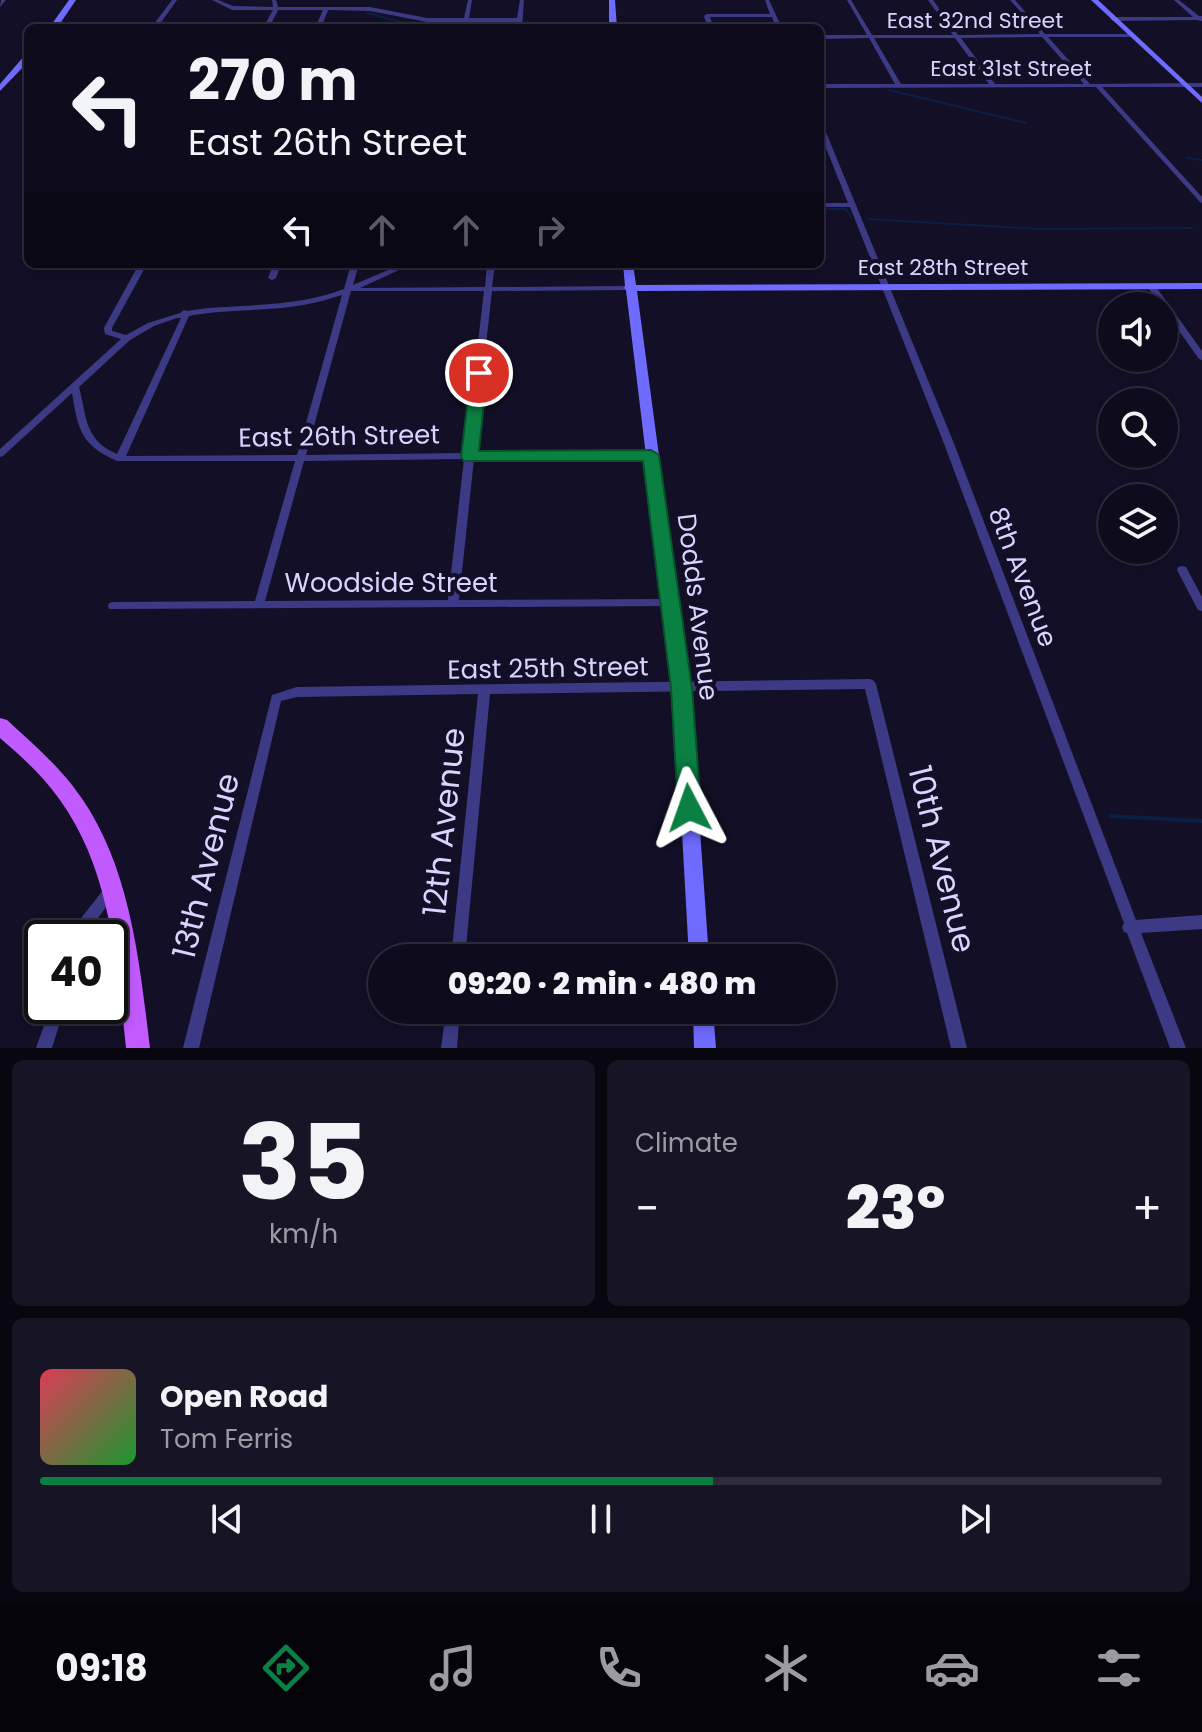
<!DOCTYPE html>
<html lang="en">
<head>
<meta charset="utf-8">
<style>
  body { margin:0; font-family:Poppins,sans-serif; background:#171425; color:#f1f3f6; height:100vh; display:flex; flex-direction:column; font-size:30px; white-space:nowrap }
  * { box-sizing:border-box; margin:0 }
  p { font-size:26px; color:#9b9ba3 }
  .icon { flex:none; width:44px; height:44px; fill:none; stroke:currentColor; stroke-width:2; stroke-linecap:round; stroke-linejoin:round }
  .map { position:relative; height:1048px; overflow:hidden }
  .drawer { display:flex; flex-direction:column; gap:12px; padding:12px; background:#08060f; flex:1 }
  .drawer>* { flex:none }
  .hud { position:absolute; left:24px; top:24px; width:800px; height:244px; border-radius:12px; box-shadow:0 4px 12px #0003,0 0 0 2px #2e2b3b; background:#0e0b1c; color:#f1f3f6; overflow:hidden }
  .tools { position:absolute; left:1098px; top:292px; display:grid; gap:16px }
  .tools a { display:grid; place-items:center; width:80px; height:80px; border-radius:50%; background:#0e0b1c; box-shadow:0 4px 12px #0003,0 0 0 2px #2e2b3b; font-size:40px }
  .speed { position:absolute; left:24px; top:920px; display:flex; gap:16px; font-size:40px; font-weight:700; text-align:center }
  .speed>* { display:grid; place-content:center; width:104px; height:104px; border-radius:50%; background:#0e0b1c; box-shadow:0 4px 12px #0003,0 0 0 2px #2e2b3b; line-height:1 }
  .speed .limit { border:4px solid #111; border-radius:12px; background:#fff; color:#111 }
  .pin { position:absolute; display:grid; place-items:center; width:68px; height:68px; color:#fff; margin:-34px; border:4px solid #fff; border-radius:50%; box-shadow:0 2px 8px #0007 }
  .me { position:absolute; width:88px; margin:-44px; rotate:356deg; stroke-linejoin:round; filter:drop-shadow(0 0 6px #0008) }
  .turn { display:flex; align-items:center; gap:28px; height:168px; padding:0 32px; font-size:36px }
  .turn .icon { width:104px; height:104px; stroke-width:2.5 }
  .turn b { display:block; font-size:56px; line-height:68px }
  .lanes { display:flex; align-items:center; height:76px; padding:0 32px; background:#0003; justify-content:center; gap:40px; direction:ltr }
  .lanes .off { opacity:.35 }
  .big { font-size:60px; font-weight:800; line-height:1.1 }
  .drawer .card { flex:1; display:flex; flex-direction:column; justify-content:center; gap:12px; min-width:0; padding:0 28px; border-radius:12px; background:#171425 }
  .drawer .dial { align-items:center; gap:0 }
  .dial b { font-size:104px; line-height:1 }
  .song { display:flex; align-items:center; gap:24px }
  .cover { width:96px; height:96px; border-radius:12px; background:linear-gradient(135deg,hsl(350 70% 55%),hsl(130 70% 35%)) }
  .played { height:8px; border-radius:4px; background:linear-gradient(90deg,#0b8043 60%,#2e2b3b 60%) }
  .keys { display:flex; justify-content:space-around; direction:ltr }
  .heat { display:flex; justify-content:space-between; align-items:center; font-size:44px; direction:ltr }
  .drawer .tiles { flex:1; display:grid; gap:12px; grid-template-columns:1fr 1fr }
  .card:last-child { grid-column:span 2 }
  .trip { position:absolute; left:368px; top:944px; width:468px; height:80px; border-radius:40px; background:#0e0b1c; box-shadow:0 4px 12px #0003,0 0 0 2px #2e2b3b; font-weight:800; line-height:80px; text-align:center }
  .dock { display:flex; height:128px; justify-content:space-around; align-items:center; background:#06040b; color:#9b9ba3 }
  .dock .icon { width:56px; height:56px }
  .dock .on { color:#0b8043 }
  .dock b { font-size:36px; color:#f1f3f6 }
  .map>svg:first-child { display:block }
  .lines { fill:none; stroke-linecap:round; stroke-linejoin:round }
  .stream-far1 { stroke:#0a1f44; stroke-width:2 }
  .stream { stroke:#0a1f44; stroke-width:4 }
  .street { fill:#3d3a85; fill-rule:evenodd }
  .secondary { fill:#6f6bff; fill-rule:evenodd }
  .primary { fill:#c25bff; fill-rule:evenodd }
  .route { fill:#0b8043; stroke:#07532c; stroke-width:2 }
  .labels { text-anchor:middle; stroke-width:8; stroke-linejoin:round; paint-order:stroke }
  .far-street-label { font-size:22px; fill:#d9d4ff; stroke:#130f26 }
  .street-label { font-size:26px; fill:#d9d4ff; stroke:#130f26 }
  .near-street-label { font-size:32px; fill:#d9d4ff; stroke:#130f26 }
</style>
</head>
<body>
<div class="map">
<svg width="1202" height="1048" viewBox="0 0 1202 1048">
  <rect width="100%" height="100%" fill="#130f26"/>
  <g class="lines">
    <path class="stream-far1" d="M367,13L401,22L470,23V28
      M889,90L1026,123
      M1187,158L1202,160
      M820,209H846L851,217
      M868,219L1040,229L1192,228"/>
    <path class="stream" d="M1111,816L1202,821"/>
    <path class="street" d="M1,0H6L0,7Z
      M172,0H177L157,28H151Z
      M212,0H218L233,6L273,7L272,0H276L278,7H370L427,18H464L468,0H472L469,18H517L520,0H524L522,28H516L517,22H427L370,11L328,10L321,28H315L323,10H278L269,28H263L273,10H232Z
      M765,0H769L782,28H776L772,17H710L714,28H708L704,16L707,14H770Z
      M847,0H851L872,35H953L928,0H933L958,35L1040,34L1010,0H1015L1045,34H1131V36L1129,37H1048L1090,84L1202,83V87H1102L1202,197V203L1200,202L1096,87L820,88V84H895L869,38L820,39V35H867ZM1042,37L1084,84H995L961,38ZM874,38H955L989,84H901Z
      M1174,0H1179L1199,16H1202V21L1196,20L1113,21L1110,19L1113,17H1193Z
      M820,123L823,125L953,441L1136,920L1202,915V929L1141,933L1186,1048H1170L1127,933L1124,932L1122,927L1124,923L943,441L850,207H820V203H848L820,133Z
      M139,264H147L112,328V331L126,335L148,323L180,313L184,310L187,311C215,306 242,307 270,304C296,302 320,298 344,289L351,264H359L353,285L402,264H412L360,288L485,287L487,264H495L492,287L632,286V290H629L492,291L474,453L651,452L656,455L651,458L474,459L459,600L669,599L673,600L674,603L673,606L109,609L108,606L109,603L113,602L255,601L295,461H117C81,445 78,430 72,393L3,456L0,457V449L121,339L105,334L104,328ZM351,291H484L465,453L306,455ZM342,295L297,455L126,456L189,316C214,311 240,311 266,309C292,308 318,303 342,295ZM177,318H181L117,454C84,440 87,417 79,387L130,340L154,326ZM464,459L448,600L265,601L304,461Z
      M273,264H281L276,278L272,280L268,278Z
      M1148,284H1154L1202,351V360L1199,359L1164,310V306H1161L1147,286Z
      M1182,566L1186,567L1202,597V611L1198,610L1177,570L1178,567Z
      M870,679L874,681L876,684L967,1048H951L865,689L490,694L465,958H451L478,694L297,697L281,701L199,1048H183L272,695L297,687Z
      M112,883L117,885L119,889L93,925L89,938H75L82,917L107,885Z
      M51,1006H65L52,1048H36Z
      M446,1010H460L457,1048H441Z"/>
    <path class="secondary" d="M69,0H76L57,28H49Z
      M609,0H615L617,28H609Z
      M1091,0H1098L1202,97V103Z
      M25,55H28V62L0,91V84Z
      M623,264H633L636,285L1202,283V289L637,291L690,688L709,958H689L674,688L626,290L624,288L625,286Z
      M693,1010H713L716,1048H694Z"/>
    <path class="primary" d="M0,718L7,720C30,741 53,761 72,785C130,858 139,959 150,1048H126C117,964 111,871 60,800C43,776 22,757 0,738Z"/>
  </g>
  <path class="route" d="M479,368L487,373L479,451L651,450L659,455L692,688L701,808L698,815L689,818L681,815L678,808L671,688L643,461H464L461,457L471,373Z"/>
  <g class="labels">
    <g class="far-street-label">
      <text x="975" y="28">East 32nd Street</text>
      <text x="1011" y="76">East 31st Street</text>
      <text x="943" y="275">East 28th Street</text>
    </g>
    <g class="street-label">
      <text transform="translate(339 436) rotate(-1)" y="9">East 26th Street</text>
      <text transform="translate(1023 577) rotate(69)" y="9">8th Avenue</text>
      <text x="391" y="592">Woodside Street</text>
      <text transform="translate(698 607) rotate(83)" y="9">Dodds Avenue</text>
      <text transform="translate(548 668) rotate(-1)" y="9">East 25th Street</text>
    </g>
    <g class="near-street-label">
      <text transform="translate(444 822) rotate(-84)" y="11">12th Avenue</text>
      <text transform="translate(942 859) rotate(76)" y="11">10th Avenue</text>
      <text transform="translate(206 866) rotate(-76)" y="11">13th Avenue</text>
    </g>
  </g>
</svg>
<div class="tools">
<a><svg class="icon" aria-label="sound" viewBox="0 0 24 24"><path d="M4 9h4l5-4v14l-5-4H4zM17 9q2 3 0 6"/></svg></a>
<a><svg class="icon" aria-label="search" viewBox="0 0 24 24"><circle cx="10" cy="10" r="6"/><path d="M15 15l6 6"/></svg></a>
<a><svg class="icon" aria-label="layers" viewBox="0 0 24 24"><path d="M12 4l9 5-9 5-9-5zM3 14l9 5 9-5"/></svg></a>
</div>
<div class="speed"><div class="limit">40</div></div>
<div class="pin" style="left:479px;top:373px;background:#d93025"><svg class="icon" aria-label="arrive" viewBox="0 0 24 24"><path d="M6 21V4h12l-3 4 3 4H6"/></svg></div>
<svg class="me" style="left:689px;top:808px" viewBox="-20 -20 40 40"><path d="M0-17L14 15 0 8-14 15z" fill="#0b8043" stroke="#fff" stroke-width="4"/></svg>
<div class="trip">09:20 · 2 min · 480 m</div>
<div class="hud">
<div class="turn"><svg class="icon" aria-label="left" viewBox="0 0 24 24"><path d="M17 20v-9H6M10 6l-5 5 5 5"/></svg><div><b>270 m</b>East 26th Street</div></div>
<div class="lanes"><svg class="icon" aria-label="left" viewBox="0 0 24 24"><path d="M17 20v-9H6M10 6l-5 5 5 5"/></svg><svg class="icon off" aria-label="ahead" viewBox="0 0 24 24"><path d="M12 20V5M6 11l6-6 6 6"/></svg><svg class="icon off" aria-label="ahead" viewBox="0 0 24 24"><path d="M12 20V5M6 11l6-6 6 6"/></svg><svg class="icon off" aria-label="right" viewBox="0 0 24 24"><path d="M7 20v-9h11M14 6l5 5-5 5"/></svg></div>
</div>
</div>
<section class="drawer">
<div class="tiles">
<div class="card dial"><b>35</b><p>km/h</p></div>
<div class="card"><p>Climate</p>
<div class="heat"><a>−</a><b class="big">23°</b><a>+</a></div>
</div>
<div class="card">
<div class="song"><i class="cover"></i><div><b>Open Road</b><p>Tom Ferris</p></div></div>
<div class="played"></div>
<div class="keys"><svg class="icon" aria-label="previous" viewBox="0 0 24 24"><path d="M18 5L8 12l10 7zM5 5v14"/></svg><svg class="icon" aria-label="pause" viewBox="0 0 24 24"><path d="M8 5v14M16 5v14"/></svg><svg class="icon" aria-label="next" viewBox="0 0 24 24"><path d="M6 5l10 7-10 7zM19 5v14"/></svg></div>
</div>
</div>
</section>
<nav class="dock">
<b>09:18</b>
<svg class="icon on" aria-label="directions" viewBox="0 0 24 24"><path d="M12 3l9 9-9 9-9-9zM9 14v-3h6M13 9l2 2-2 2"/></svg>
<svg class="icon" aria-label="music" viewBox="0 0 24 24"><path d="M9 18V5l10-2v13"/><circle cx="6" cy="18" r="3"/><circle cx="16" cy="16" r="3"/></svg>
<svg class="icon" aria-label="phone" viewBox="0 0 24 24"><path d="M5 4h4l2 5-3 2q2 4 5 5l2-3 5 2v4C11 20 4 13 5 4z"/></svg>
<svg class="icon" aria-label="climate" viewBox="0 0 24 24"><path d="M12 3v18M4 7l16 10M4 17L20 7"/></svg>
<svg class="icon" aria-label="car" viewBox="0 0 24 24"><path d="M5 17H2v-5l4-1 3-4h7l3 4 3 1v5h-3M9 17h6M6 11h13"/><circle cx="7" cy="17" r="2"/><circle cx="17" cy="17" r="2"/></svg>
<svg class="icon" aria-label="filters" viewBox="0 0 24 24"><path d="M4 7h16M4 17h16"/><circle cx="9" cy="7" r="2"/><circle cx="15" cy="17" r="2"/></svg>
</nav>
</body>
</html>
